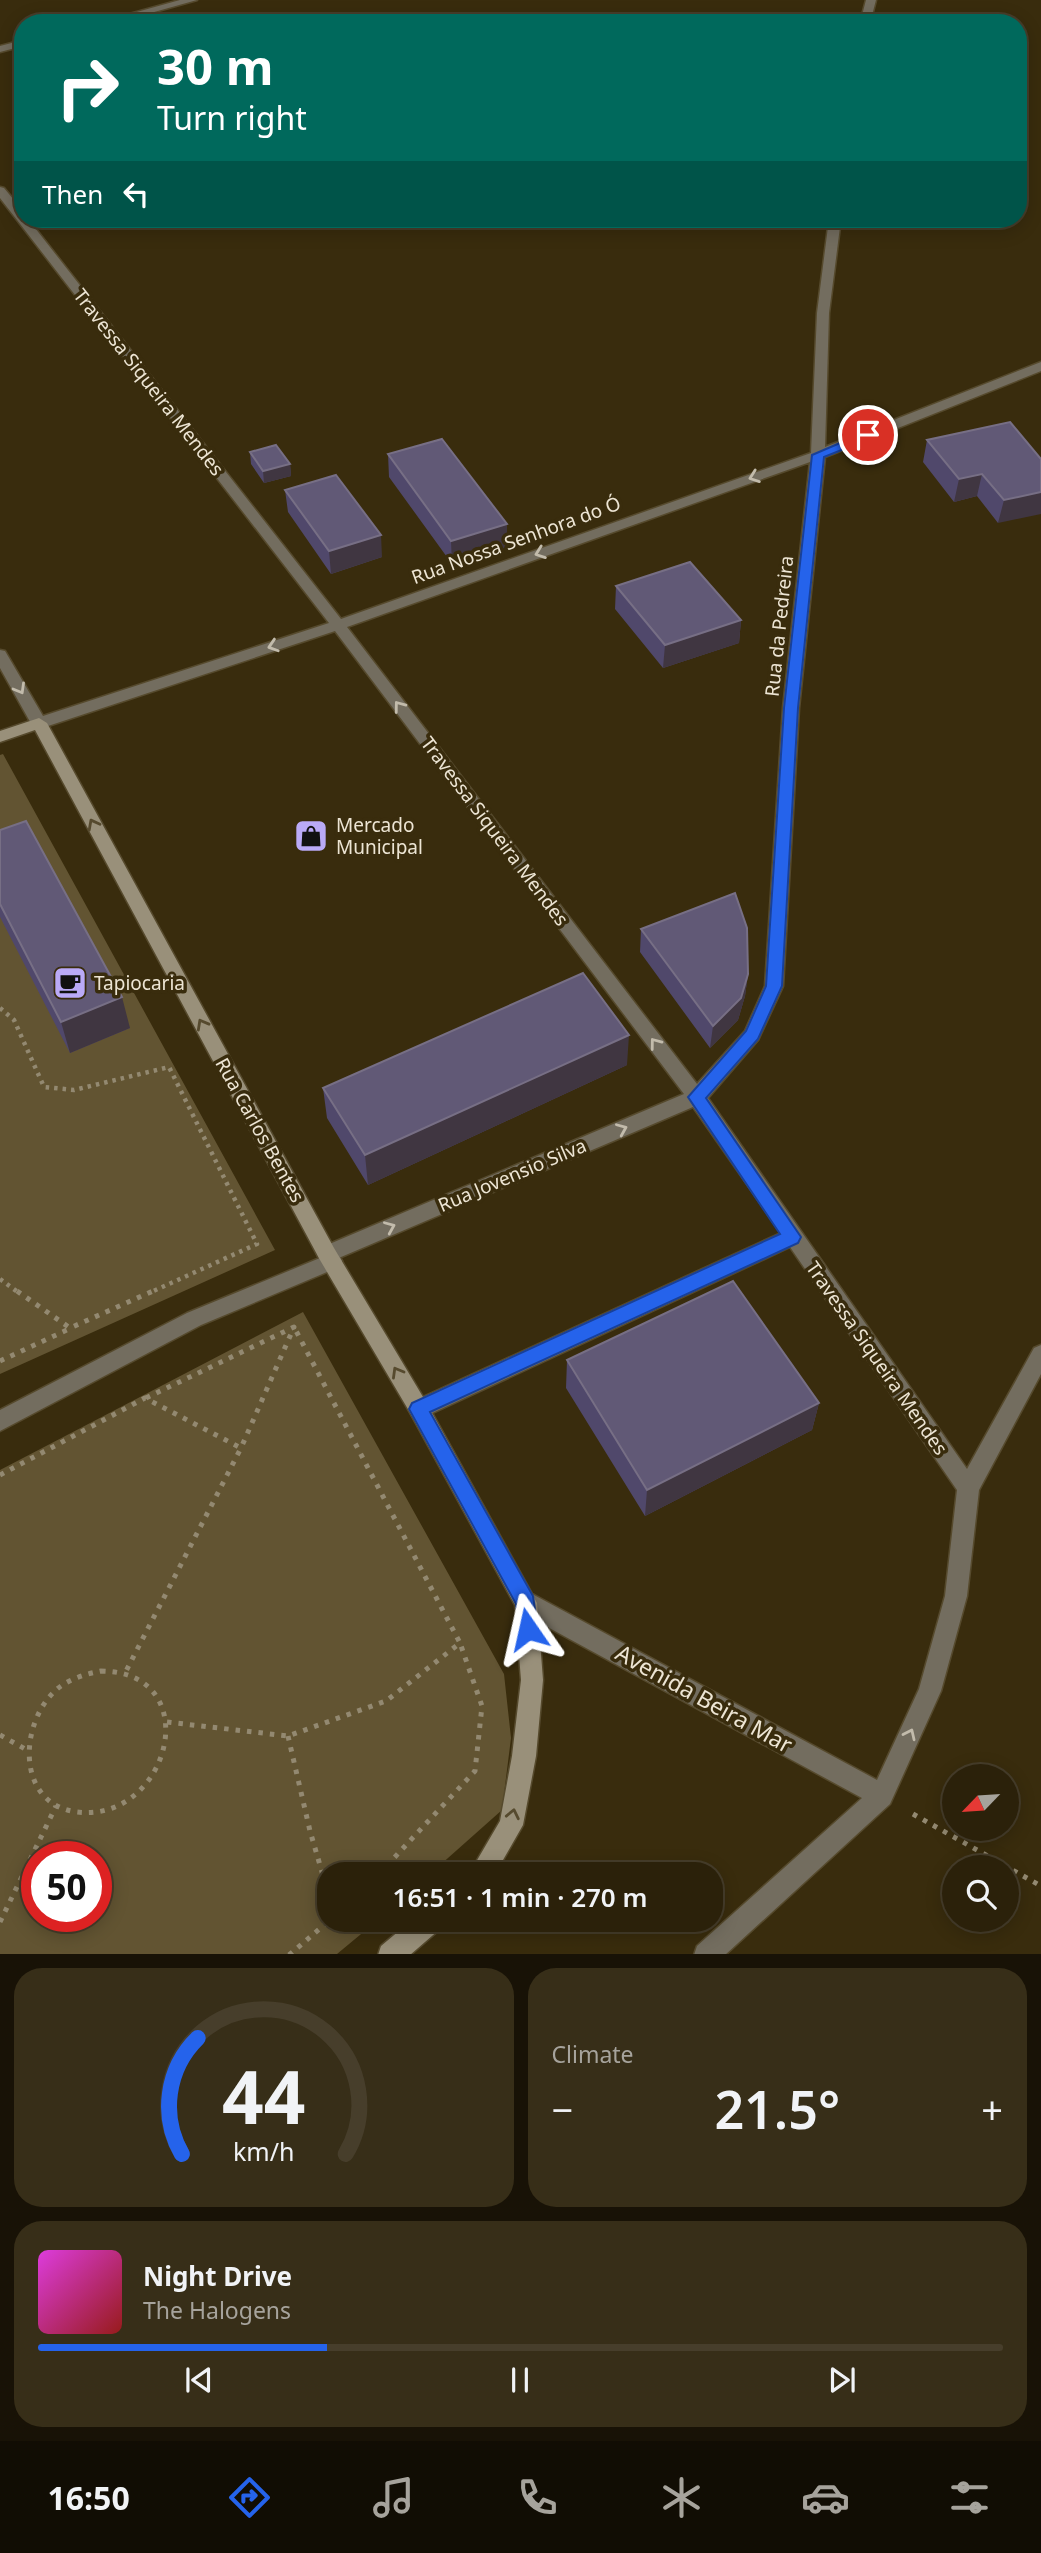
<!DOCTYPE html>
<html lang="en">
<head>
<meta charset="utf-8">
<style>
  body { margin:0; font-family:"Noto Sans",sans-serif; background:#372e18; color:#f1f3f6; height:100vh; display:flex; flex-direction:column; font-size:26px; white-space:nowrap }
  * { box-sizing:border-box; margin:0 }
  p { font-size:23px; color:#a6a39c }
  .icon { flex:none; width:38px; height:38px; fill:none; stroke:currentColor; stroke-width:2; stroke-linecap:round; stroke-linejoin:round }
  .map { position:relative; height:1954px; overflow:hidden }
  .sheet { display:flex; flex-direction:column; gap:14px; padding:14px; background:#181206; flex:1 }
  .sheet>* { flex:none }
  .hud { position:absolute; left:14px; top:14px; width:1013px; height:214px; border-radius:28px; box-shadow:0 4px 18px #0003,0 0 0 2px #473e2b; background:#00695c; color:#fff; overflow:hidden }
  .needle { width:46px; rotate:245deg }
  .controls { position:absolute; left:942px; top:1764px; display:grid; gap:14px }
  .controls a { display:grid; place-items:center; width:77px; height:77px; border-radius:50%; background:#2b210a; box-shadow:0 4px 18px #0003,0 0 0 2px #473e2b; font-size:35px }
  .speed { position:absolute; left:21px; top:1841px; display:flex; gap:14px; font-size:35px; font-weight:700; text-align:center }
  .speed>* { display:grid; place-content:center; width:91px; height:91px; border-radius:50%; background:#2b210a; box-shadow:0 4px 18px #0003,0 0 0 2px #473e2b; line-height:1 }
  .speed .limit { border:10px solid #d22; background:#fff; color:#111 }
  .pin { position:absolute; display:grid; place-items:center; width:60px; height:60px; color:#fff; margin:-30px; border:4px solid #fff; border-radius:50%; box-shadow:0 2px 7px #0007 }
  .me { position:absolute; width:77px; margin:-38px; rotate:349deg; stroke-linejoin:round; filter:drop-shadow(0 0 5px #0008) }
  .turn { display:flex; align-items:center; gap:24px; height:147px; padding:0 28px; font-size:32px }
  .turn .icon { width:91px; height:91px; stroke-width:2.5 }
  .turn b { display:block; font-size:49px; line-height:60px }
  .then { display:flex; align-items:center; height:66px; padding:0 28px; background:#0003; gap:14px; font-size:26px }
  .big { font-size:52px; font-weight:600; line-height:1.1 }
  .sheet .card { flex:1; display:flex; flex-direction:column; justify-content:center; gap:10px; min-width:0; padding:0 24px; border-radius:28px; background:#372e18 }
  .sheet .dial { align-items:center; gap:0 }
  .dial svg { height:182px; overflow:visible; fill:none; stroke:#473e2b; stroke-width:7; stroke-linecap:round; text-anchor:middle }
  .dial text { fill:#f1f3f6; stroke:none }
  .song { display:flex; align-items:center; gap:21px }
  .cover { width:84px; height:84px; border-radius:10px; background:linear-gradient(135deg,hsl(300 70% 55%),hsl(0 70% 35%)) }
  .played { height:7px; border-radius:4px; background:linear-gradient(90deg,#2563eb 30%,#473e2b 30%) }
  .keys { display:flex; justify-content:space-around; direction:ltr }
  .heat { display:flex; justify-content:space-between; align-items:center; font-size:38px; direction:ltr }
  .sheet .tiles { flex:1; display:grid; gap:14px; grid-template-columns:1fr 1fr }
  .card:last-child { grid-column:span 2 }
  .trip { position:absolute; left:317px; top:1862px; width:406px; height:70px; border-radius:28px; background:#2b210a; box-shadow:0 4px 18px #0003,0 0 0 2px #473e2b; font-weight:600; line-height:70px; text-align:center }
  .menu { display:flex; height:112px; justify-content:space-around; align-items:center; background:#110d04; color:#a6a39c }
  .menu .icon { width:49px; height:49px }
  .menu .active { color:#2563eb }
  .menu b { font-size:32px; color:#f1f3f6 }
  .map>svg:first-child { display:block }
  .green { fill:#625432; fill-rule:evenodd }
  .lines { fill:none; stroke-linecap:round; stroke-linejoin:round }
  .pedestrian-casing { stroke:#564a2d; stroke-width:3 }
  .minor-casing { stroke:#564a2d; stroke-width:3 }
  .secondary-casing { stroke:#564a2d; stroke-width:3 }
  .path-far1 { stroke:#938971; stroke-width:4.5; stroke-dasharray:3.5 5; stroke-linecap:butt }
  .path { stroke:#938971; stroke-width:5; stroke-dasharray:4.5 7; stroke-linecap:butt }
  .pedestrian { fill:#736d5f; fill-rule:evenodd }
  .minor { fill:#736d5f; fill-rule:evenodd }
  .secondary { fill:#99907a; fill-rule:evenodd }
  .wall { fill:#50486b }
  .shaded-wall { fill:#403641 }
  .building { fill:#615976; stroke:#776f85; stroke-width:2 }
  .oneway { stroke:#c2bbab }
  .oneway2 { stroke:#564a2e }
  .route { fill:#2563eb; stroke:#184099; stroke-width:2 }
  .labels { text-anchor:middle; stroke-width:7; stroke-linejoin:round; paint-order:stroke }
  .street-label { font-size:19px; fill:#ede5d4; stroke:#392c0d }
  .poi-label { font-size:19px; fill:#ede5d4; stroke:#392c0d; text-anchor:start }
  .near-street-label { font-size:23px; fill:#ede5d4; stroke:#392c0d }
</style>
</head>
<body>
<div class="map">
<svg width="1041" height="1955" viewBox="0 0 1041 1955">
  <rect width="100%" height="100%" fill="#392c0d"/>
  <path class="green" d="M3,754L275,1250L0,1374V755Z
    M303,1312L504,1674L511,1738L502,1810L430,1874H329V1920H378L337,1954H0V1470ZM37,1857H96V1916H37Z"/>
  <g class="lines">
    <defs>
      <path id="pedestrian" d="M332,1253L339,1255L342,1261L339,1267L201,1325L0,1431V1410L187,1313Z"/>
      <path id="minor" d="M180,0H197L115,23H97Z
        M866,0H876L870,23H860Z
        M23,40V46L0,52V46Z
        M0,187L4,188L23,211V219H28L341,619L811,453L817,313L829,219H841L829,313L825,447L1041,362V371L825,457L799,708L783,986L758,1040L708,1098L967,1469L1034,1348L1041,1345V1374L979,1490L967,1596L941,1691L890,1804L725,1955H694L697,1946L862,1798L518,1611L515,1603L518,1595L526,1592L534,1595L877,1780L919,1689L945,1596L957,1490L790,1247L426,1416L419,1418L412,1416L409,1409L412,1402L781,1233L693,1107L334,1260L327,1262L320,1260L317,1254L320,1248L684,1094L335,631L45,727H33L0,668V650L5,651L43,716L329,623L0,198ZM810,462L783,708L765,986L745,1031L697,1084L347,627Z"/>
      <path id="secondary" d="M39,718L47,723L334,1248L426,1402L537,1603L543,1680L536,1756L523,1825L495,1874H469L500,1821L512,1756L521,1680L515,1605L412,1416L320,1260L35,730L0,742V731Z
        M412,1920H443L440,1929L410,1955H378L381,1946Z"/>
    </defs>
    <use href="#pedestrian" class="pedestrian-casing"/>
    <use href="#minor" class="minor-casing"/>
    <use href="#secondary" class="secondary-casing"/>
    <path class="path-far1" d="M0,1008L14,1020L44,1087L74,1090L169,1067L257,1244L149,1293
      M0,1279L19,1293"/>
    <path class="path" d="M17,1291L70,1328L153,1291
      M0,1361L69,1329
      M146,1398L294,1327L241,1448
      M0,1475L145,1398L241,1448L125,1673
      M101,1671C208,1672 170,1823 77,1812C15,1804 19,1722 57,1689C69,1679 86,1674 101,1671Z
      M167,1722L288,1736L386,1701L460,1643L294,1327
      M0,1735L27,1750
      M288,1736L310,1831L329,1896
      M913,1814L1041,1886
      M379,1874L475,1771L482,1706L460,1643
      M0,1922L56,1806
      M289,1955L330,1920"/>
    <use href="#pedestrian" class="pedestrian"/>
    <use href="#minor" class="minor"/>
    <use href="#secondary" class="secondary"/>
  </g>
  <path class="wall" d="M927,440L1041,459L998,523L977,496L954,502L923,462Z
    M250,452L290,464L291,476L264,483L251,464Z
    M388,454L507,524V547L452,564L389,477Z
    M285,490L382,557L331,574L288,512Z
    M616,586L741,620L739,643L663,668L615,609Z
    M0,830L130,1028L70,1053L0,917Z
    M641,929L748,974L745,996L738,1020L710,1048L640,952Z
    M627,1065L368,1185L327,1118L323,1088Z
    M567,1360L819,1403L812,1430L645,1516L566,1388Z"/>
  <path class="shaded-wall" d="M290,464L291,476L264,483L263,471Z
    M982,474L977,496L954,502L959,479Z
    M1041,492V514L998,523L1004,500Z
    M507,524V547L452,564L451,541Z
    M381,535L382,557L331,574L329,551Z
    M741,620L739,643L663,668L665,645Z
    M748,974L745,996L738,1020L710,1048L713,1026Z
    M122,997L130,1028L70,1053L61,1022Z
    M629,1035L627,1065L368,1185L365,1155Z
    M819,1403L812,1430L645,1516L647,1490Z"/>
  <path class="building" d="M1010,422L1041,459V492L1004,500L982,474L959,479L927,440Z
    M442,439L507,524L451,541L388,454Z
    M276,445L290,464L263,471L250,452Z
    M336,475L381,535L329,551L285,490Z
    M690,562L741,620L665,645L616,586Z
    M26,821L122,997L61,1022L0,904V830Z
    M735,893L747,928L748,974L741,998L713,1026L641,929Z
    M583,973L629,1035L365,1155L323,1088Z
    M733,1281L819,1403L647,1490L567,1360Z"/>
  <defs><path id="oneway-chevron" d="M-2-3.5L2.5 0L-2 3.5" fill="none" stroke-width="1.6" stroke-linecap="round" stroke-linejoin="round" transform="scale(1.75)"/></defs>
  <g class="oneway">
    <use href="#oneway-chevron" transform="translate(754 477) rotate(160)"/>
    <use href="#oneway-chevron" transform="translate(540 553) rotate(160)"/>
    <use href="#oneway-chevron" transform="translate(273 646) rotate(162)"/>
    <use href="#oneway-chevron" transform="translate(20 689) rotate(60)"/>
    <use href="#oneway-chevron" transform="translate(399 706) rotate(-127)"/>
    <use href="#oneway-chevron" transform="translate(655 1043) rotate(-127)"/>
    <use href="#oneway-chevron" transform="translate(622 1129) rotate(-23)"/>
    <use href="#oneway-chevron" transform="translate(390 1227) rotate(-23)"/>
    <use href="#oneway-chevron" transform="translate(910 1734) rotate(-65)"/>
  </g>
  <g class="oneway2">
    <use href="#oneway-chevron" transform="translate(93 824) rotate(-118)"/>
    <use href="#oneway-chevron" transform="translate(202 1024) rotate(-119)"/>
    <use href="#oneway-chevron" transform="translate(397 1372) rotate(-120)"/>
    <use href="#oneway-chevron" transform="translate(513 1814) rotate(-78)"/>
  </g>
  <path class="route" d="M868,431L874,435L872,438L824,457L798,708L782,986L758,1039L706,1098L801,1237L798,1243L430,1412L533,1596L538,1629L535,1636L528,1639L521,1636L516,1604L409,1409L412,1403L780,1234L688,1097L746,1031L766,986L784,708L812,455Z"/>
  <defs>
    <symbol id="shop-square" viewBox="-11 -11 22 22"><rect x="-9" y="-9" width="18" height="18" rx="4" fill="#baaaf7" stroke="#392c0d"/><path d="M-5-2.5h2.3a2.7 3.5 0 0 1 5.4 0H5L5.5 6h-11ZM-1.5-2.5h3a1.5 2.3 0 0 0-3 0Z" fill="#111"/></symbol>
    <symbol id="cafe-square" viewBox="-11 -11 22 22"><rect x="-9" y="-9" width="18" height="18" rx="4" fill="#baaaf7" stroke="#392c0d"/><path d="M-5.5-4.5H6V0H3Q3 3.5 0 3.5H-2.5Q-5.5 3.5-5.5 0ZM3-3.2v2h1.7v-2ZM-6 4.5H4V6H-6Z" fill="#111"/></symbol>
  </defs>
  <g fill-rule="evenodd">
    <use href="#shop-square" x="292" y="817" width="38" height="38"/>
    <use href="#cafe-square" x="51" y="964" width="38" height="38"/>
  </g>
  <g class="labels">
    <g class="street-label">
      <text transform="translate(149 382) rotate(52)" y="7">Travessa Siqueira Mendes</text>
      <text transform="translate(516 540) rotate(-20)" y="7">Rua Nossa Senhora do Ó</text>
      <text transform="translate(779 626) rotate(-84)" y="7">Rua da Pedreira</text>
      <text transform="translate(495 831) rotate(53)" y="7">Travessa Siqueira Mendes</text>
      <text transform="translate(260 1130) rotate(61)" y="7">Rua Carlos Bentes</text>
      <text transform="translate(512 1175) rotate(-23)" y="7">Rua Jovensio Silva</text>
      <text transform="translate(877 1358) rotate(55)" y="7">Travessa Siqueira Mendes</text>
    </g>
    <g class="poi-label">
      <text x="336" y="832">Mercado<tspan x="336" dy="22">Municipal</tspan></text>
      <text x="94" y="990">Tapiocaria</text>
    </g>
    <g class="near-street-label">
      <text transform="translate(704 1699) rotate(29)" y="8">Avenida Beira Mar</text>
    </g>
  </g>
</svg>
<div class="controls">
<a><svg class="needle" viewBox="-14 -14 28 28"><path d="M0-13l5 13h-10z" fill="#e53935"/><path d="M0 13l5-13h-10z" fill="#a6a39c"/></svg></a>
<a><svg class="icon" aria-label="search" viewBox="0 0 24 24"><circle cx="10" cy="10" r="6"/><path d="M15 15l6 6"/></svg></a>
</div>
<div class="speed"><div class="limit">50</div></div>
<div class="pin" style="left:868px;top:435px;background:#d93025"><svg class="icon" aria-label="arrive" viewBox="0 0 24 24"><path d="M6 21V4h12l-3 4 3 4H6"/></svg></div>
<svg class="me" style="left:528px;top:1629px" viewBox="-20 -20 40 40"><path d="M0-17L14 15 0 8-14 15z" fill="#2563eb" stroke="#fff" stroke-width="4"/></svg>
<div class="trip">16:51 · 1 min · 270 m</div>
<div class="hud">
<div class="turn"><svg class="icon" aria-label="right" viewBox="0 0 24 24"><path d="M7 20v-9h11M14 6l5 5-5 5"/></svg><div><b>30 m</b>Turn right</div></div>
<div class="then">Then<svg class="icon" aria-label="left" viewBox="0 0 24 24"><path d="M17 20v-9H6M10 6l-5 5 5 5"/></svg></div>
</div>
</div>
<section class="sheet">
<div class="tiles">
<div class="card dial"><svg viewBox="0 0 100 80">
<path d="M14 69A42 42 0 1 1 86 69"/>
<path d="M14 69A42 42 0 0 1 21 18" stroke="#2563eb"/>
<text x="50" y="56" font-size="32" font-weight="700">44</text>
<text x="50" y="72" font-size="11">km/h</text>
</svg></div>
<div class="card"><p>Climate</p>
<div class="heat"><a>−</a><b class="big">21.5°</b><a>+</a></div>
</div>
<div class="card">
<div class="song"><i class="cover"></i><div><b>Night Drive</b><p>The Halogens</p></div></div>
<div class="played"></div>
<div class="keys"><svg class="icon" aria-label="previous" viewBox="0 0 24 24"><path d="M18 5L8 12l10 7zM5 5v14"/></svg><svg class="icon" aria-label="pause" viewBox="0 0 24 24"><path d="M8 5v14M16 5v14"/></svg><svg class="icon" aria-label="next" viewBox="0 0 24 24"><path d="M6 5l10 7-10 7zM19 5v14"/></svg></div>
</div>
</div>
</section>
<nav class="menu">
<b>16:50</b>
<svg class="icon active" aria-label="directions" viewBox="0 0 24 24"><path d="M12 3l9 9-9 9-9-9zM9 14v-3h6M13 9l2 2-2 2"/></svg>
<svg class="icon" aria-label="music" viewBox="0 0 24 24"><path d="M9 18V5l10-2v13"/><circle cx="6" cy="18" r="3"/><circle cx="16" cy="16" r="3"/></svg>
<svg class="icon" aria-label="phone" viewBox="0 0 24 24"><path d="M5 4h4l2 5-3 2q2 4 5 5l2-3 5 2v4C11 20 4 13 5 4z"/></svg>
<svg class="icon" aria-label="climate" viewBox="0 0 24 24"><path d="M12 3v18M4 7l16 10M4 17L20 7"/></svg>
<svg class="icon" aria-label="car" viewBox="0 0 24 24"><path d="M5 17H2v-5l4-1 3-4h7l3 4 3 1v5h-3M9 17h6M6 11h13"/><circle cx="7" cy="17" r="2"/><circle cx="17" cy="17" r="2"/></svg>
<svg class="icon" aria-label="filters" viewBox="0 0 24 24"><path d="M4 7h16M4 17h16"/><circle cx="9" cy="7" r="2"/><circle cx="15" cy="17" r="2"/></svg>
</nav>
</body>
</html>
